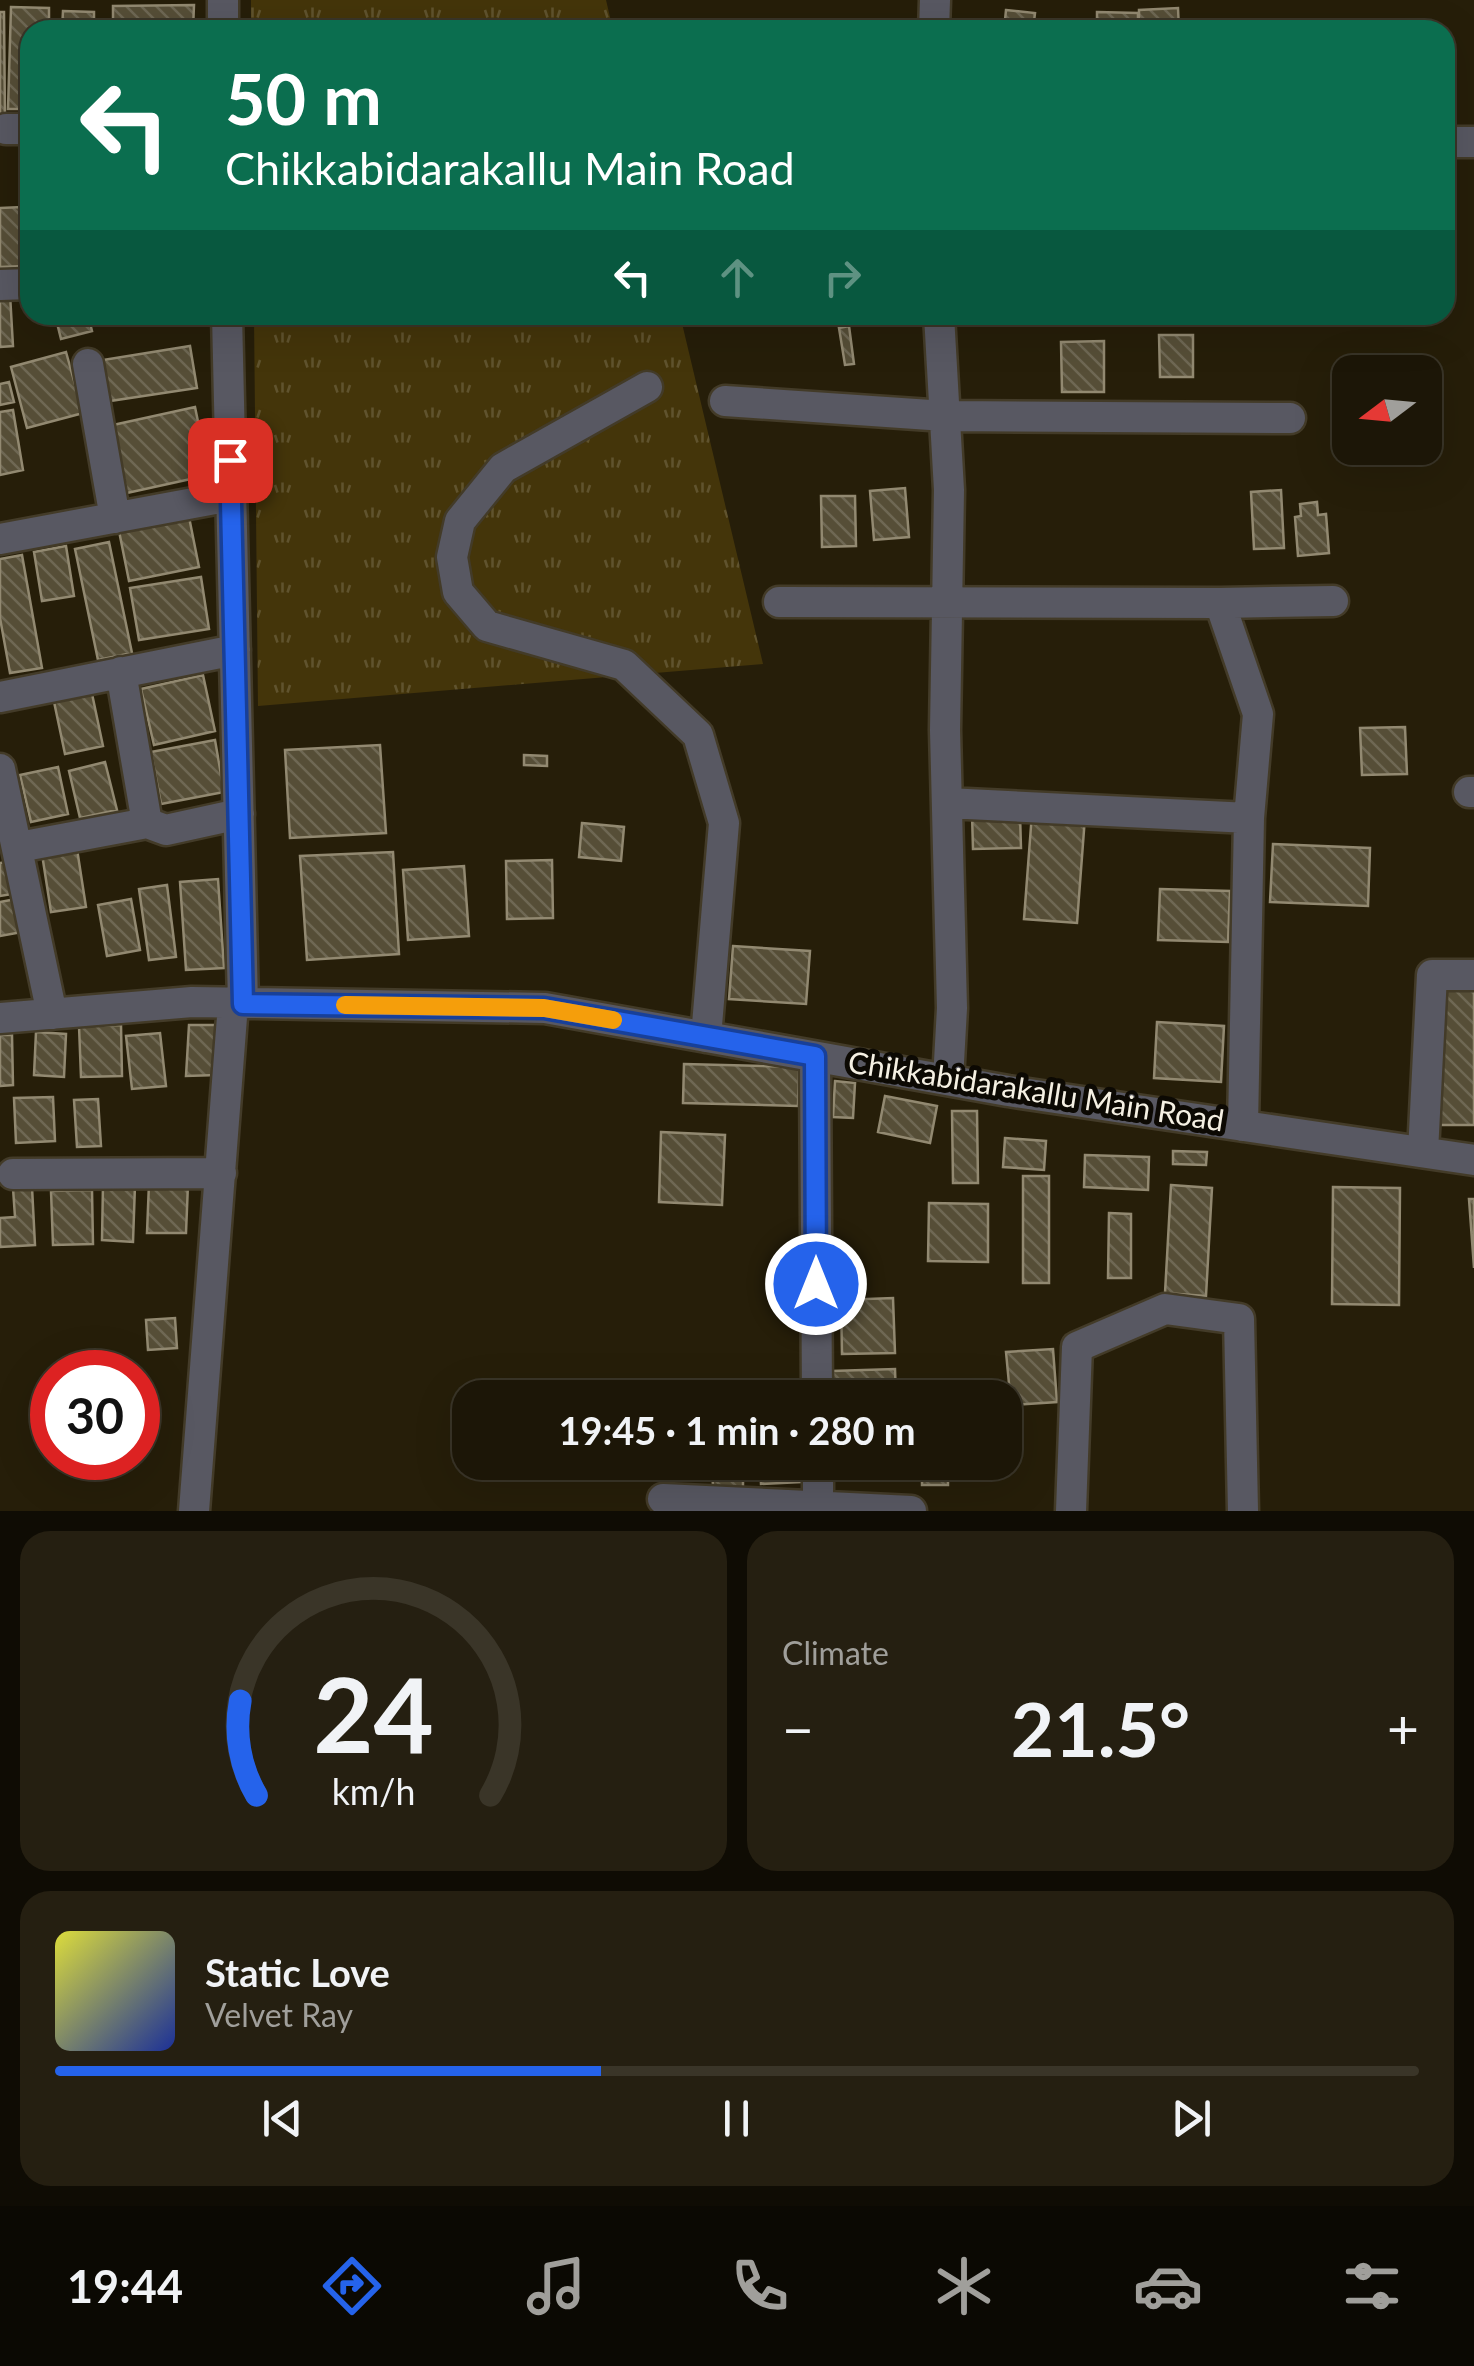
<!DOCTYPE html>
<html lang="en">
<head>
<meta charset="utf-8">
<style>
  body { margin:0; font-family:Lato,sans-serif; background:#251f11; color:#f1f3f6; height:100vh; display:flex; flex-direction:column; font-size:38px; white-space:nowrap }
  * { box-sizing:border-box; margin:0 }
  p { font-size:32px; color:#a09f9b }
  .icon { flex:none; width:55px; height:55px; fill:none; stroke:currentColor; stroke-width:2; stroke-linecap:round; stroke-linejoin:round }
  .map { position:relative; height:1511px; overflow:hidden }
  .details { display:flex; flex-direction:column; gap:20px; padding:20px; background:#0f0c04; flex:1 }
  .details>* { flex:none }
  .banner { position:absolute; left:20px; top:20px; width:1435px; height:305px; border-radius:30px; box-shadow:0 10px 40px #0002,0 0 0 2px #3a3528; background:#0b6e4f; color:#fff; overflow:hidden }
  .needle { width:65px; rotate:254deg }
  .fabs { position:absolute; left:1332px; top:355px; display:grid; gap:20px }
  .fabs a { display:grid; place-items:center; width:110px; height:110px; border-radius:20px; background:#1c1607; box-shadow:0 10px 40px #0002,0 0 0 2px #3a3528; font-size:50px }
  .speed { position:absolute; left:30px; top:1350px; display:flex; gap:20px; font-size:50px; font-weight:700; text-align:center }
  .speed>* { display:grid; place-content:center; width:130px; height:130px; border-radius:50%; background:#1c1607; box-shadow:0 10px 40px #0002,0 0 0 2px #3a3528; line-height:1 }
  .speed .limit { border:15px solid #d22; background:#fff; color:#111 }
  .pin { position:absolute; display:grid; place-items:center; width:85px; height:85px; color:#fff; margin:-42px; border-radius:20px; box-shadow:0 5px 15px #0006 }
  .me { position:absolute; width:110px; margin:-55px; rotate:0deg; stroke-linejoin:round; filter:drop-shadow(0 0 8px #0008) }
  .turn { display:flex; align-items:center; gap:35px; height:210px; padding:0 40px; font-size:45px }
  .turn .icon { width:130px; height:130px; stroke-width:2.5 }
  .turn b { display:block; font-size:70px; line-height:85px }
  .lanes { display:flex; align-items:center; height:95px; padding:0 40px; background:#0003; justify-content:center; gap:50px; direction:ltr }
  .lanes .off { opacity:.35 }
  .big { font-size:75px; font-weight:700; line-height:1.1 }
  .details .card { flex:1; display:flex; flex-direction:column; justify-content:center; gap:15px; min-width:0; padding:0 35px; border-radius:30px; background:#251f11 }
  .details .dial { align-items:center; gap:0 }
  .dial svg { height:260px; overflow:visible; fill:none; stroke:#3a3528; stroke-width:7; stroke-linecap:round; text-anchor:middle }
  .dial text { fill:#f1f3f6; stroke:none }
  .song { display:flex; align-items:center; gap:30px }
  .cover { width:120px; height:120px; border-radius:15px; background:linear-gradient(135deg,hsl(60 70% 55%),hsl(230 70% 35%)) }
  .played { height:10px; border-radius:5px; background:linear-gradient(90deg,#2563eb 40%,#3a3528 40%) }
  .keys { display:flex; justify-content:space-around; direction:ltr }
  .heat { display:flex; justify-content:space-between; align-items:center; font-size:55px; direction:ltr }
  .details .tiles { flex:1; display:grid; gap:20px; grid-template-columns:1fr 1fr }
  .card:last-child { grid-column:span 2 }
  .trip { position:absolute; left:452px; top:1380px; width:570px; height:100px; border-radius:30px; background:#1c1607; box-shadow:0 10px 40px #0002,0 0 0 2px #3a3528; font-weight:700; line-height:100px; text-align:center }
  .menu { display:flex; height:160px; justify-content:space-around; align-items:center; background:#0b0903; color:#a09f9b }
  .menu .icon { width:70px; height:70px }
  .menu .on { color:#2563eb }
  .menu b { font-size:45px; color:#f1f3f6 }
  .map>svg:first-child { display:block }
  .grass { fill:url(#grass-tufts) }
  .building { fill:url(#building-back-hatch); stroke:#928971; stroke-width:2.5 }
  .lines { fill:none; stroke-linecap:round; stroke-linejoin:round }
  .minor-casing { stroke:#433b28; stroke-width:35 }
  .minor { stroke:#585862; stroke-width:30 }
  .route-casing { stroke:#184099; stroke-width:25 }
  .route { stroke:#2563eb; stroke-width:18 }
  .slow { stroke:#f59e0b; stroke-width:18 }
  .labels { text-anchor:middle; stroke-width:10; stroke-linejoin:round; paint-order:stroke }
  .street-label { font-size:30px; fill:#f5f0e3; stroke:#0c0903 }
</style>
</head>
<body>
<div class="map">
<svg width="1474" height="1511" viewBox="0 0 1474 1511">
  <defs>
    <pattern id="grass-tufts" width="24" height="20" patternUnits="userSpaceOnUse" patternTransform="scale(2.5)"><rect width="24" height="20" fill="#44350a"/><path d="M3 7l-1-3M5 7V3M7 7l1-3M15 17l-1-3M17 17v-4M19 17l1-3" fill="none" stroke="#60532e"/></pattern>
    <pattern id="building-back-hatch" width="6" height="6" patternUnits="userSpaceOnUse" patternTransform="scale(2.5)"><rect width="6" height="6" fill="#564e37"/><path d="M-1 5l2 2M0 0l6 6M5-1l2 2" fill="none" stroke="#6f6854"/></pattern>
  </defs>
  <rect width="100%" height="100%" fill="#261e09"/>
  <path class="grass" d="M251,0H606L613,30H251Z
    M254,315H680L763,664L258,706Z"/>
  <path class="building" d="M194,5L193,30H113V6Z
    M11,7L49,8V30H30V109H8Z
    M1178,8L1179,30H1139V10Z
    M1006,10L1035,13L1033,30H1004Z
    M63,11L94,12V30H62Z
    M0,12H4L5,120H0Z
    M1097,12L1138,13V30H1097Z
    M22,207L25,266L0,267V208Z
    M10,294L13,346L0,347V295Z
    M88,315L92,331L61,339L57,323Z
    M765,315H800L801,322L766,324Z
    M1168,315H1226V325L1168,322Z
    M849,326L854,364L845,365L839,328Z
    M1159,335H1193V377H1160Z
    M1104,341V392H1062L1061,342Z
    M190,346L197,388L110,401L103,360Z
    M66,352L83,413L27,428L11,367Z
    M9,382L14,402L0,405V384Z
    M195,407L209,475L127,493L113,425Z
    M13,410L23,470L0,475V412Z
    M905,488L909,537L874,540L870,491Z
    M1281,490L1284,548L1254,549L1251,492Z
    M821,496H855L856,546L822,547Z
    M1317,502L1318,515L1326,514L1329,553L1298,556L1295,517L1301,516L1300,504Z
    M189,517L199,567L129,581L119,531Z
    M109,542L132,653L98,660L75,549Z
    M66,546L74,596L42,601L34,552Z
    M22,555L42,668L10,673L0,618V559Z
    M201,577L209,629L139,640L130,588Z
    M203,675L215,731L154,745L141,689Z
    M91,689L103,746L65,754L53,697Z
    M1405,727L1407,774L1362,775L1360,728Z
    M215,740L224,792L161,804L151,752Z
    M380,745L386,833L290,838L285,750Z
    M524,755L547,756V766L524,765Z
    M105,762L117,810L80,818L69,771Z
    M58,767L68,814L31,822L20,775Z
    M1032,813L1085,817L1077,923L1024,919Z
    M972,814H1020L1021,848L973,849Z
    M582,823L624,827L621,861L579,857Z
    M1273,844L1370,848L1368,906L1270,902Z
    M77,849L86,907L51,912L42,854Z
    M393,852L399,954L307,960L300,856Z
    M552,860L553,918L507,919L506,861Z
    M6,862L12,894L0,896V863Z
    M464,866L469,936L408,940L403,870Z
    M218,879L224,968L186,970L180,882Z
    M167,885L176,957L149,960L139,889Z
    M1160,889L1230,891L1228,942L1158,940Z
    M16,899L22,932L0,936V902Z
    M131,899L140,950L107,956L98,905Z
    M733,946L810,951L806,1004L729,999Z
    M1474,986V1125H1436L1434,987Z
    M1157,1022L1224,1026L1221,1082L1154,1078Z
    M121,1025L122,1076L81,1077L79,1026Z
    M189,1025H216L217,1075L186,1076Z
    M36,1032L66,1034L64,1077L34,1075Z
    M160,1033L166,1086L132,1089L126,1036Z
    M0,1035H12L13,1085L0,1086Z
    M684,1064L799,1067L798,1106L683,1103Z
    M835,1081L855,1083L853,1118L833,1117Z
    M885,1096L937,1106L930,1143L878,1132Z
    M53,1097L55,1141L16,1143L14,1098Z
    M98,1099L101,1146L77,1147L74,1100Z
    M952,1111H977L978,1183H953Z
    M661,1132L725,1135L722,1205L659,1202Z
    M1005,1138L1046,1141L1044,1170L1003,1167Z
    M1173,1151L1207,1152L1206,1165L1173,1164Z
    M1085,1155L1149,1157L1148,1190L1084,1187Z
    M1023,1176H1049V1283H1023Z
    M149,1183L188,1184L186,1233H147Z
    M103,1184L135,1185L133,1242L102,1240Z
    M1171,1185L1212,1188L1206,1296L1165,1293Z
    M32,1187L35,1245L0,1247V1218L15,1217L13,1188Z
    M1333,1187L1400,1188L1399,1305L1332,1304Z
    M92,1190L93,1244L53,1245L51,1191Z
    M1469,1199H1474V1268Z
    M929,1203L988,1204V1262L928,1261Z
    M1109,1213L1131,1214V1278H1108Z
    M893,1298L895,1353L842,1354L841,1300Z
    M175,1318L177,1348L148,1350L146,1320Z
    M1053,1349L1057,1402L1011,1405L1006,1352Z
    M895,1369L896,1398H833L832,1371Z
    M711,1384L799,1386V1398H711Z
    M712,1462H743V1488H713Z
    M760,1462H800L801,1482L761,1484Z
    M922,1462H948V1485H922Z"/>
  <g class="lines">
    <defs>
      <path id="minor" d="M223,30V0
        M934,30L935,0
        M6,129H30
        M1445,142H1474
        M0,285L30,284
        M227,315L243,1004
        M939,315L949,490L945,730L952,1008L948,1080
        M88,364L115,518
        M647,387L503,468L460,521L452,557L458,592L487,626L624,665L698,735L724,823L706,1037
        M725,401L945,416L1290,418
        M0,539L231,496
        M779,602L1220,603L1258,714L1249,818L1243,1126
        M1220,603L1333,601
        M121,672L147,823L166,830L239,814
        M0,697L235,650
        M0,769L52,1014
        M1469,792H1474
        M947,803L1249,818
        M19,847L147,823
        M0,1018L192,1002L545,1008L1008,1091L1474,1160
        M815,1057L817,1398
        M1423,1152L1432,975H1474
        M13,1174L221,1173
        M818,1462V1511
        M663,1499L911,1511
        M194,1511L233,1004
        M1071,1511L1077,1347L1165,1309L1239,1319L1243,1511"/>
    </defs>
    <use href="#minor" class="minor-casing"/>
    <use href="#minor" class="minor"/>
  </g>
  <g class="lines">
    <defs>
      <path id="route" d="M230,460L243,1004L544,1008L815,1056L816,1284"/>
    </defs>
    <use href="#route" class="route-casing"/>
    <use href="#route" class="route"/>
    <path class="slow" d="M345,1005L544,1008L613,1020"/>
  </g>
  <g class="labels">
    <g class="street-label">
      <text transform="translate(1036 1092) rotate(9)" y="10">Chikkabidarakallu Main Road</text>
    </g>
  </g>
</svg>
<div class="fabs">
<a><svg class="needle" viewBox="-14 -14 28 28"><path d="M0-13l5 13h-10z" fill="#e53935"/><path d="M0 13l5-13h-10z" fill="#a09f9b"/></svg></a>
</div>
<div class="speed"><div class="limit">30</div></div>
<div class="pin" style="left:230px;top:460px;background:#d93025"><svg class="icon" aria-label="arrive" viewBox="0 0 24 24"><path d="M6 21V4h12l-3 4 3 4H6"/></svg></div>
<svg class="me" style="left:816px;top:1284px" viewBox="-20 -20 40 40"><circle r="17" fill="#2563eb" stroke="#fff" stroke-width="3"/><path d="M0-11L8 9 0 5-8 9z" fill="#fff"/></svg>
<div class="trip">19:45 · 1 min · 280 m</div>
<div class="banner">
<div class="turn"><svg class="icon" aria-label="left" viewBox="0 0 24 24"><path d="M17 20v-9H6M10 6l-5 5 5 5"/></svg><div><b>50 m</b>Chikkabidarakallu Main Road</div></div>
<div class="lanes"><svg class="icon" aria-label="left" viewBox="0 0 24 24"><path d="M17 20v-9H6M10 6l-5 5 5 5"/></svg><svg class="icon off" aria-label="ahead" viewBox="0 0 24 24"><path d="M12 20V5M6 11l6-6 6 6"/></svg><svg class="icon off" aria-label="right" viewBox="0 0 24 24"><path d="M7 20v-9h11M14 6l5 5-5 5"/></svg></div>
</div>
</div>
<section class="details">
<div class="tiles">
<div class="card dial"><svg viewBox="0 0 100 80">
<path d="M14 69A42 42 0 1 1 86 69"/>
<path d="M14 69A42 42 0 0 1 9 40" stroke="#2563eb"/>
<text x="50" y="56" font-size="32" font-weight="700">24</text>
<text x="50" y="72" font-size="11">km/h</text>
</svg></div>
<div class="card"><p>Climate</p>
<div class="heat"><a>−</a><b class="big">21.5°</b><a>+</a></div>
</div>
<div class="card">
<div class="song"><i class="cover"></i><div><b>Static Love</b><p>Velvet Ray</p></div></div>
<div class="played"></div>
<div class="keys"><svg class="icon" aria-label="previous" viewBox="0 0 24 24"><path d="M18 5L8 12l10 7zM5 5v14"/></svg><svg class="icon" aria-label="pause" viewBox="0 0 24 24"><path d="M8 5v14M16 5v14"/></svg><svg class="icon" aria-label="next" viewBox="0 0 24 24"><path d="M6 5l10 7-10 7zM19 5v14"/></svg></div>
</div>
</div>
</section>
<nav class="menu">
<b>19:44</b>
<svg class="icon on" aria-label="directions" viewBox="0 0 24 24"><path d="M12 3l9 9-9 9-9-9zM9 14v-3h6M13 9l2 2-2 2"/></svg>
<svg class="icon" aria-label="music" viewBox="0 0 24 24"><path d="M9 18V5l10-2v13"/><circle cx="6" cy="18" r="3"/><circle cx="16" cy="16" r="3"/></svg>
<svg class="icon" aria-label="phone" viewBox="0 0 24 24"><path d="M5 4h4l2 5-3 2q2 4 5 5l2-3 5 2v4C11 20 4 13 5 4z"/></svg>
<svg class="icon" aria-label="climate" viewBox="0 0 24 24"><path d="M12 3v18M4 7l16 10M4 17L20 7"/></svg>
<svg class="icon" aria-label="car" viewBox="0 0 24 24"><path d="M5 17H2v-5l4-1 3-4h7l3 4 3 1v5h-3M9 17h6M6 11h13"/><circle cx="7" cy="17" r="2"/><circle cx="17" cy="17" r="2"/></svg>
<svg class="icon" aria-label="filters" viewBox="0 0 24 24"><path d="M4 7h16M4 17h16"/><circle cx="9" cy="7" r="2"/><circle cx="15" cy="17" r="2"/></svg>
</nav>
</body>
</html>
